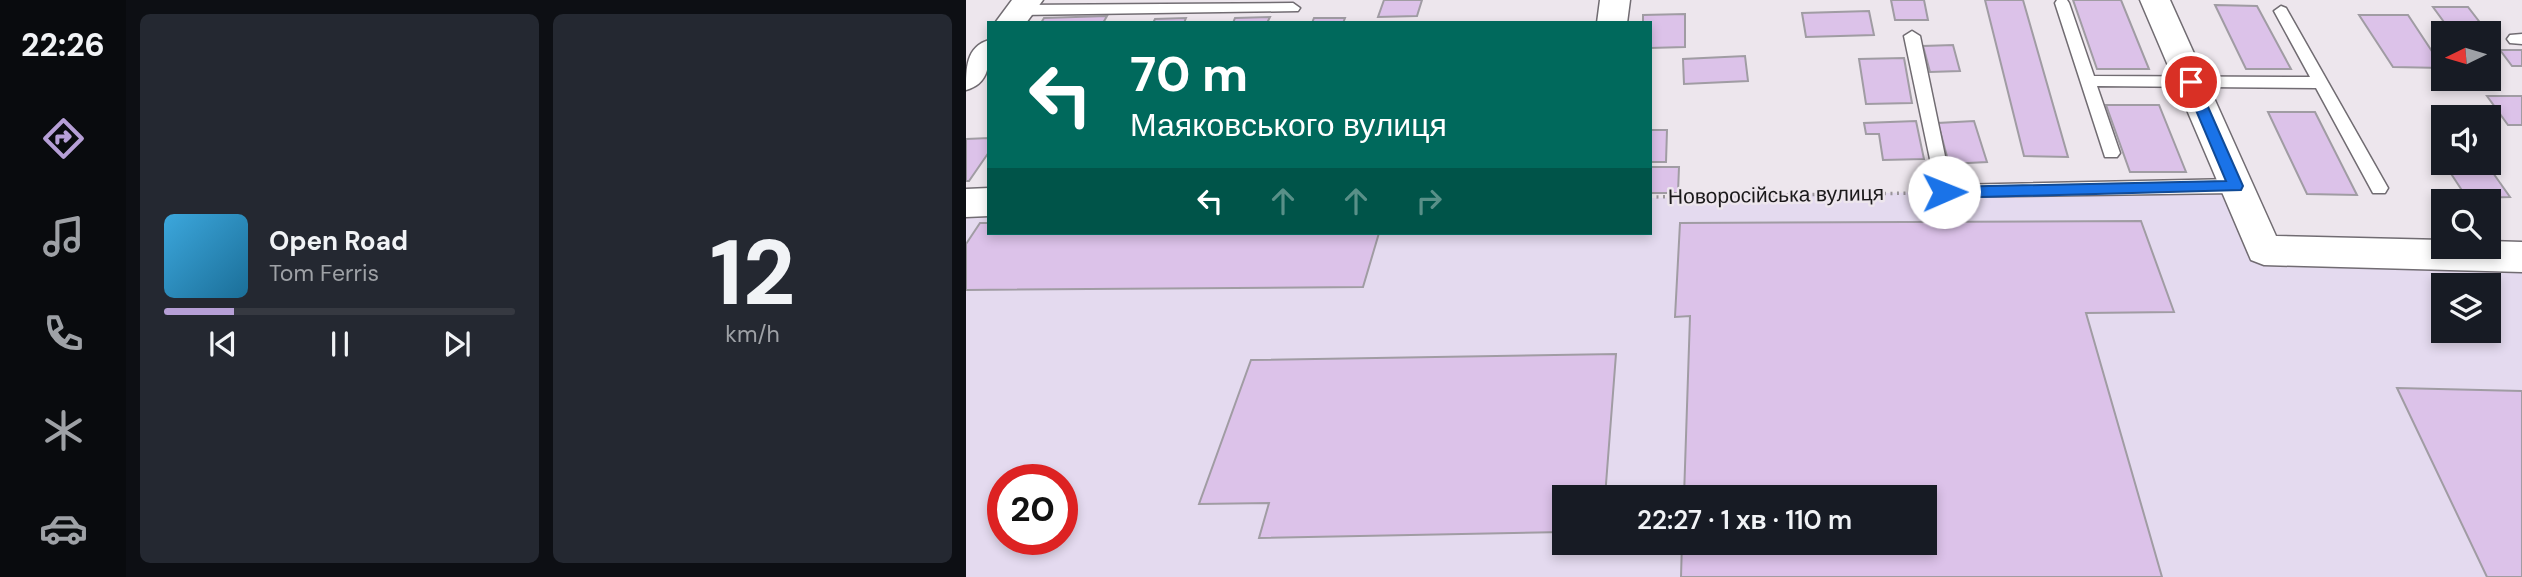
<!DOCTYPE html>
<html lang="uk">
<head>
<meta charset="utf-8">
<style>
  body { margin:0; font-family:"DM Sans",sans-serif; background:#242831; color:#f1f3f6; height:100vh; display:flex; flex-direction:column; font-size:26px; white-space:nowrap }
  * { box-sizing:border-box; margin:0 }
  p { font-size:23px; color:#9ea1a6 }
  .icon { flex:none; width:38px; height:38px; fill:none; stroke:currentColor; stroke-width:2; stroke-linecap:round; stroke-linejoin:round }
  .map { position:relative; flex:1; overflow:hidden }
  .details { display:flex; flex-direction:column; gap:14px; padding:14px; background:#0d0f14; width:840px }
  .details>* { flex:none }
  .guide { position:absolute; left:21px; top:21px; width:665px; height:214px; border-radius:0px; box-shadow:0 4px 10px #0003; background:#00695c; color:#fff; overflow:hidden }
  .needle { width:46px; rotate:265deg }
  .controls { position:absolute; left:1465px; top:21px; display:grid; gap:14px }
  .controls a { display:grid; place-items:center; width:70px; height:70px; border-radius:0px; background:#171b24; box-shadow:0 4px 10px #0003; font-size:35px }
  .speed { position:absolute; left:21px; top:464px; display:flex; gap:14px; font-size:35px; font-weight:700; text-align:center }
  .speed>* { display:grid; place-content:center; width:91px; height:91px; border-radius:50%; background:#171b24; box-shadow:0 4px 10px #0003; line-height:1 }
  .speed .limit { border:10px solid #d22; background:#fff; color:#111 }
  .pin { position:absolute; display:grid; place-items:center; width:60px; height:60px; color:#fff; margin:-30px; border:4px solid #fff; border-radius:50%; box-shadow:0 2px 7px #0007 }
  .me { position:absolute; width:77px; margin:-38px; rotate:89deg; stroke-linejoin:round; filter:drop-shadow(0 0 5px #0008) }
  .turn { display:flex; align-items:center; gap:24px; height:147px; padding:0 28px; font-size:32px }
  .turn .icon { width:91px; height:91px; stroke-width:2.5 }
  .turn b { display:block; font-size:49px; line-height:60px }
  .lanes { display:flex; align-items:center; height:66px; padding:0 28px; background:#0003; justify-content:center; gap:35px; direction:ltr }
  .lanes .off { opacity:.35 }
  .details .tile { flex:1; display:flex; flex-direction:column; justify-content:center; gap:10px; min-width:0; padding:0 24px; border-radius:10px; background:#242831 }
  .details .dial { align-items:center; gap:0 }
  .dial b { font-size:91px; line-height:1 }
  .song { display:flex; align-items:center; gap:21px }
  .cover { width:84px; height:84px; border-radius:10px; background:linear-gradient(135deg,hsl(200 70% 55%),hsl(200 70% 35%)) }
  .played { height:7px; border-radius:4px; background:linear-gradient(90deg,#b69fd6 20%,#363941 20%) }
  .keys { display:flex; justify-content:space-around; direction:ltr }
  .details .tiles { flex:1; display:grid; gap:14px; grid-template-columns:repeat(2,1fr) }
  .trip { position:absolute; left:586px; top:485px; width:385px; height:70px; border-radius:0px; background:#171b24; box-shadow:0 4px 10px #0003; font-weight:600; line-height:70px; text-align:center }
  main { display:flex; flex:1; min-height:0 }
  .tabs { display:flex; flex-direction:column; width:126px; justify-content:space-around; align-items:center; background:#090b0e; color:#9ea1a6 }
  .tabs .icon { width:49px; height:49px }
  .tabs .active { color:#b69fd6 }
  .tabs b { font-size:32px; color:#f1f3f6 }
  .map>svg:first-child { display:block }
  .industrial { fill:#e4daef; fill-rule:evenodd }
  .building { fill:#dcc2e9; stroke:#a09ca3; stroke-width:2 }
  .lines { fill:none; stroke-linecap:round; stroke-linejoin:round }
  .service-casing { stroke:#716c72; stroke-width:3 }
  .minor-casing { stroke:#716c72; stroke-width:3 }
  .path { stroke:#9a959a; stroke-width:3.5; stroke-dasharray:2 4.5; stroke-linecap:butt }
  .service { fill:#fff; fill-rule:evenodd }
  .minor { fill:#fff; fill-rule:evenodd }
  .route { fill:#1a73e8; stroke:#114b97; stroke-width:2 }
  .labels { text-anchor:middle; stroke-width:5; stroke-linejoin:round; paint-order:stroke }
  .street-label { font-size:21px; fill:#1b191b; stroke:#ede6ed }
</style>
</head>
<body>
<main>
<nav class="tabs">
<b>22:26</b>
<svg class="icon active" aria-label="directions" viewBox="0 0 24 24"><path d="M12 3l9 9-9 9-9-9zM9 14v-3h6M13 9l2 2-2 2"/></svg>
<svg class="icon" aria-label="music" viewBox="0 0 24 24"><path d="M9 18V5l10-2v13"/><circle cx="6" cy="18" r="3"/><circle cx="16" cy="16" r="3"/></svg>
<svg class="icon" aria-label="phone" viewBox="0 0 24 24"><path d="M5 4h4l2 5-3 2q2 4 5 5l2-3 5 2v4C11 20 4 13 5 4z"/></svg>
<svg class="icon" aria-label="climate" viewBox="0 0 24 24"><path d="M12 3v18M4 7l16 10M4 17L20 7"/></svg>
<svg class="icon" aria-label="car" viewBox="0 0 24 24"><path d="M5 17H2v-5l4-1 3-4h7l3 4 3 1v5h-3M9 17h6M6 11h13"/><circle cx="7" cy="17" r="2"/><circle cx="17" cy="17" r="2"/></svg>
</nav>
<section class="details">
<div class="tiles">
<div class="tile">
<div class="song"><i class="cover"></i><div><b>Open Road</b><p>Tom Ferris</p></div></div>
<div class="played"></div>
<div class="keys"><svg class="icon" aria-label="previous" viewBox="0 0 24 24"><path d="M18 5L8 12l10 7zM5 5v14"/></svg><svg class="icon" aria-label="pause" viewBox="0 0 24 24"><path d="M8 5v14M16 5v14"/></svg><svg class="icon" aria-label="next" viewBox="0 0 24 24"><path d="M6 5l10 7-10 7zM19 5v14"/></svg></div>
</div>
<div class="tile dial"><b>12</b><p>km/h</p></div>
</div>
</section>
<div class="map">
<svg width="1556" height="577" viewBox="0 0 1556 577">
  <rect width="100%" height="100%" fill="#ede6ed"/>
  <path class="industrial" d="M1269,186L1297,251L1556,258V577H0V204H23V233H684V198ZM1477,285H1522V331H1477ZM37,480H96V539H37ZM598,497H959V542H598Z"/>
  <path class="building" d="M418,0H456L451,16L412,17Z
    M925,0H958L962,20H929Z
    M1019,0H1057L1102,157L1058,156Z
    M1107,0H1155L1183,69H1131Z
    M1249,5L1291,6L1325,69H1280Z
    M1467,7H1502L1522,33H1486Z
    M903,11L908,35L840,37L836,13Z
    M719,14V47L684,48V23H677V15Z
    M1393,15H1442L1477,68L1427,67Z
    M141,16L137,23H75L78,18Z
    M304,17L301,23H267L269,18Z
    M220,18L218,23H187L189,19Z
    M348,18H379L377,23H346Z
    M987,45L994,71L964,72L957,46Z
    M1534,50H1556V66H1546Z
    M779,56L782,81L718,84L717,59Z
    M938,58L946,103L900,104L893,59Z
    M1521,96H1556V125H1542Z
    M1140,105H1193L1220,172H1164Z
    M1302,112H1349L1391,195L1341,194Z
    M950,121L958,159L917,160L913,134H900L898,123Z
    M1008,121L1021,162L983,164L972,123Z
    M684,130H701L700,162H684Z
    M23,138V152L3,181H0V139Z
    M1478,163H1520L1544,197L1501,198Z
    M684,167H713L712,193H684Z
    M1175,221L1208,312L1120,313L1196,577H715L716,542H959V497H718L724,316L709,317L714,223Z
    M14,223H23V233H413L397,287L0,290V244Z
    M650,354L639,497H598V532L293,538L303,503L233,504L285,360Z
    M1431,388L1556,391V577H1521Z"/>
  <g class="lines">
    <defs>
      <path id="service" d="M1091,0H1101L1103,3L1128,76L1344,77L1308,11L1315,6L1320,8L1422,188L1419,193H1407L1350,88L1131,86L1154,153L1151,157H1139L1089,3Z
        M327,3L334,8L332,11L54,15L47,10L54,5Z
        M946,31L954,36L985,185L1270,179L1276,181L1279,186L1276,191L1270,193L972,197L938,36Z
        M1556,34V44L1544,43L1541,39L1544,35Z"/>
      <path id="minor" d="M46,0H77L60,23H29Z
        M634,0H664L661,23H631Z
        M1174,0H1204L1310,236L1477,240V247H1522V241L1556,242V272L1298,265L1285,260Z
        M23,40C23,62 25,83 0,90C0,68 0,47 23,40Z
        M23,188V216L0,217V189Z"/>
    </defs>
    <use href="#service" class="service-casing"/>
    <use href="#minor" class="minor-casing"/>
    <path class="path" d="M684,197L956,193"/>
    <use href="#service" class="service"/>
    <use href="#minor" class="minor"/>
  </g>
  <path class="route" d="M1225,78L1231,82L1277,186L1275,190L978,198L971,192L978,187L1260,181L1218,82Z"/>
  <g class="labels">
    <g class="street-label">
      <text transform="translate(810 195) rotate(-1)" y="7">Новоросійська вулиця</text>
    </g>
  </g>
</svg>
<div class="controls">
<a><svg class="needle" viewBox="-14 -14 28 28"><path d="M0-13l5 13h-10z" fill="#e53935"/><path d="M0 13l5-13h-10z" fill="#9ea1a6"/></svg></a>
<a><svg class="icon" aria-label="sound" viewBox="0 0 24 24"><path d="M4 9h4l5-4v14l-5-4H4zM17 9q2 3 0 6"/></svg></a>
<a><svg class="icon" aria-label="search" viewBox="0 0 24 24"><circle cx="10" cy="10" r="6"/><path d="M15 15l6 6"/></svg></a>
<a><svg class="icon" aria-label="layers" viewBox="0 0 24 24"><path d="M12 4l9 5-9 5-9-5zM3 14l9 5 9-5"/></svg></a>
</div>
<div class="speed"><div class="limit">20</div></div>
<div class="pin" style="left:1225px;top:82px;background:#d93025"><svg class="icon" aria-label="arrive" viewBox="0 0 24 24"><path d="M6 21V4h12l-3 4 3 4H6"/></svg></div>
<svg class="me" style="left:978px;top:192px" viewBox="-20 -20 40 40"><circle r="19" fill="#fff"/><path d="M0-13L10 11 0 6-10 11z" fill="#1a73e8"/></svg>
<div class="trip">22:27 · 1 хв · 110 m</div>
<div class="guide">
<div class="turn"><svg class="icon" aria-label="left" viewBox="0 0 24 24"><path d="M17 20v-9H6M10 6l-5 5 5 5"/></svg><div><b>70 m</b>Маяковського вулиця</div></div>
<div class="lanes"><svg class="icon" aria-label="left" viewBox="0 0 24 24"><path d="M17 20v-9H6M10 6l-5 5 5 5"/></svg><svg class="icon off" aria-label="ahead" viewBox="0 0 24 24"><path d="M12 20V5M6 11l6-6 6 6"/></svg><svg class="icon off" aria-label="ahead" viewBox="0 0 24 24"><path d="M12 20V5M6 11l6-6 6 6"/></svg><svg class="icon off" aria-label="right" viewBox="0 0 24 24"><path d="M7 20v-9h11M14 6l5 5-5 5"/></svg></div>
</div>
</div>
</main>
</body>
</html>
